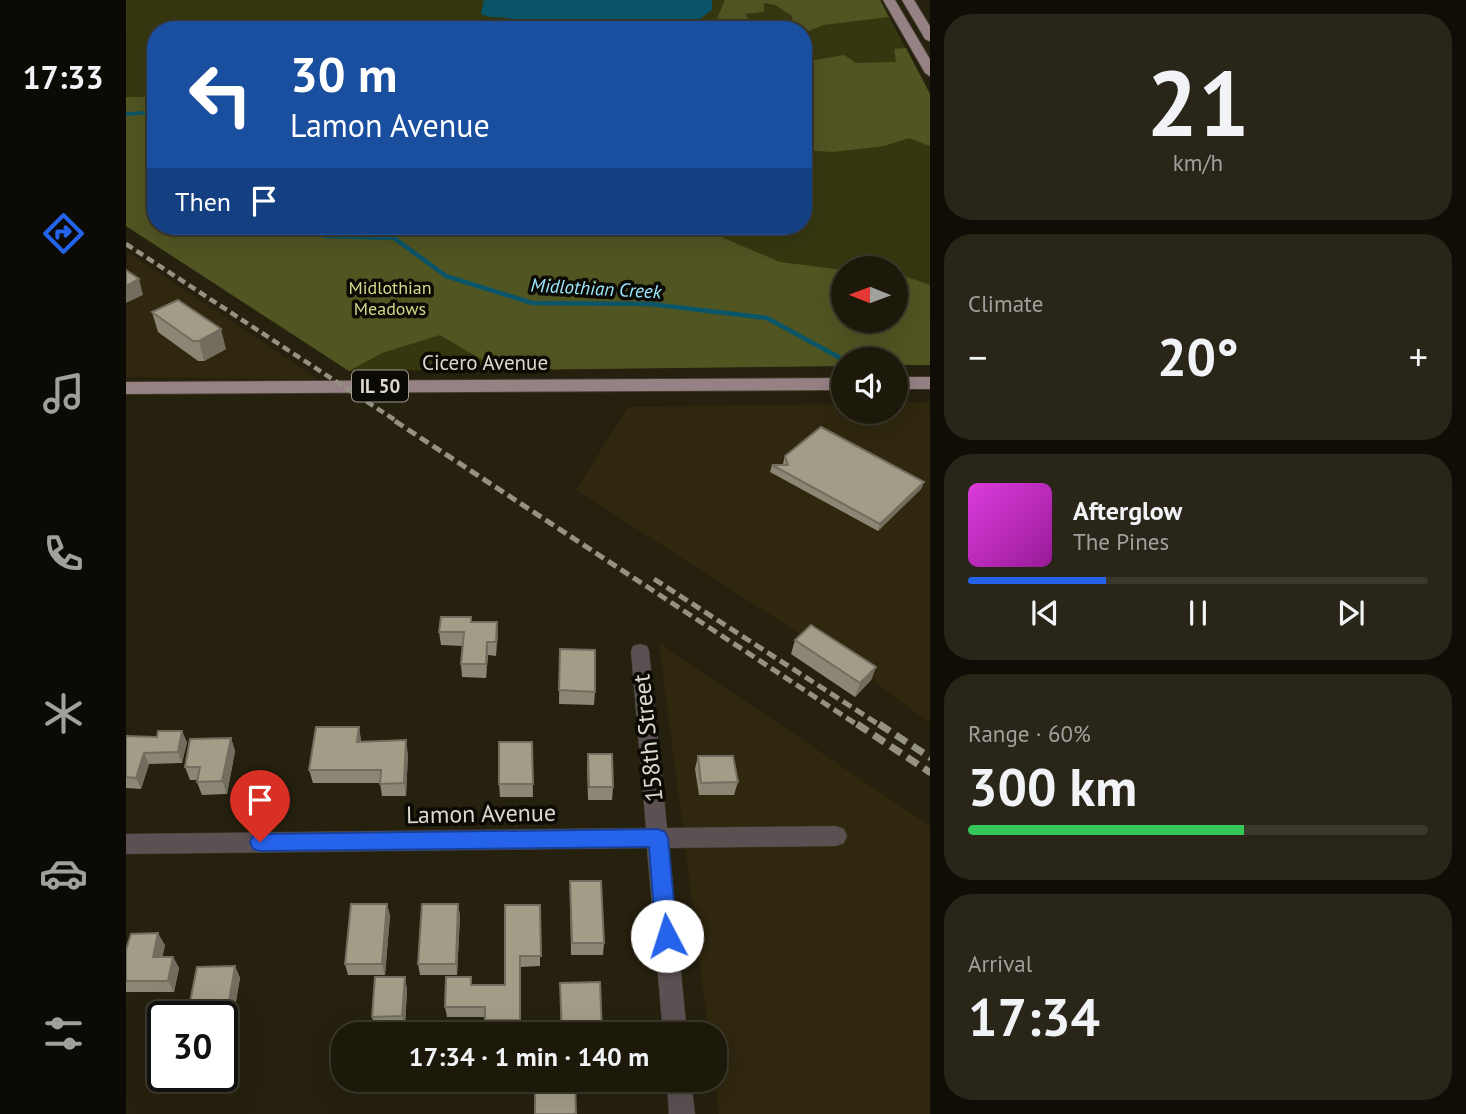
<!DOCTYPE html>
<html lang="en">
<head>
<meta charset="utf-8">
<style>
  body { margin:0; font-family:"PT Sans",sans-serif; background:#292518; color:#f1f3f6; height:100vh; display:flex; flex-direction:column; font-size:26px; white-space:nowrap }
  * { box-sizing:border-box; margin:0 }
  p { font-size:23px; color:#a0a09c }
  .icon { flex:none; width:38px; height:38px; fill:none; stroke:currentColor; stroke-width:2; stroke-linecap:round; stroke-linejoin:round }
  .map { position:relative; flex:1; overflow:hidden }
  .details { display:flex; flex-direction:column; gap:14px; padding:14px; background:#0f0d06; width:536px }
  .details>* { flex:none }
  .top-card { position:absolute; left:21px; top:21px; width:665px; height:214px; border-radius:28px; box-shadow:0 7px 28px #0002,0 0 0 2px #3a372b; background:#1a4fa0; color:#fff; overflow:hidden }
  .needle { width:46px; rotate:271deg }
  .buttons { position:absolute; left:705px; top:256px; display:grid; gap:14px }
  .buttons a { display:grid; place-items:center; width:77px; height:77px; border-radius:50%; background:#1c180a; box-shadow:0 7px 28px #0002,0 0 0 2px #3a372b; font-size:35px }
  .speed { position:absolute; left:21px; top:1001px; display:flex; gap:14px; font-size:35px; font-weight:700; text-align:center }
  .speed>* { display:grid; place-content:center; width:91px; height:91px; border-radius:50%; background:#1c180a; box-shadow:0 7px 28px #0002,0 0 0 2px #3a372b; line-height:1 }
  .speed .limit { border:4px solid #111; border-radius:10px; background:#fff; color:#111 }
  .pin { position:absolute; display:grid; place-items:center; width:60px; height:60px; color:#fff; margin:-72px -30px; border-radius:50% 50% 50% 0; rotate:-45deg; box-shadow:0 0 7px #0007 }
  .pin .icon { rotate:45deg }
  .me { position:absolute; width:77px; margin:-38px; rotate:355deg; stroke-linejoin:round; filter:drop-shadow(0 0 5px #0008) }
  .turn { display:flex; align-items:center; gap:24px; height:147px; padding:0 28px; font-size:32px }
  .turn .icon { width:91px; height:91px; stroke-width:2.5 }
  .turn b { display:block; font-size:49px; line-height:60px }
  .then { display:flex; align-items:center; height:66px; padding:0 28px; background:#0003; gap:14px; font-size:26px }
  .big { font-size:52px; font-weight:700; line-height:1.1 }
  .details .tile { flex:1; display:flex; flex-direction:column; justify-content:center; gap:10px; min-width:0; padding:0 24px; border-radius:28px; background:#292518 }
  .details .dial { align-items:center; gap:0 }
  .dial b { font-size:91px; line-height:1 }
  .song { display:flex; align-items:center; gap:21px }
  .cover { width:84px; height:84px; border-radius:10px; background:linear-gradient(135deg,hsl(300 70% 55%),hsl(300 70% 35%)) }
  .played { height:7px; border-radius:4px; background:linear-gradient(90deg,#2563eb 30%,#3a372b 30%) }
  .keys { display:flex; justify-content:space-around; direction:ltr }
  .heat { display:flex; justify-content:space-between; align-items:center; font-size:38px; direction:ltr }
  .charge { height:10px; border-radius:5px; background:linear-gradient(90deg,#34c759 60%,#3a372b 0) }
  .trip { position:absolute; left:205px; top:1022px; width:396px; height:70px; border-radius:28px; background:#1c180a; box-shadow:0 7px 28px #0002,0 0 0 2px #3a372b; font-weight:700; line-height:70px; text-align:center }
  main { display:flex; flex:1; min-height:0 }
  .menu { display:flex; flex-direction:column; width:126px; justify-content:space-around; align-items:center; background:#0b0a04; color:#a0a09c }
  .menu .icon { width:49px; height:49px }
  .menu .on { color:#2563eb }
  .menu b { font-size:32px; color:#f1f3f6 }
  .map>svg:first-child { display:block }
  .built { fill:#2f270e }
  .green { fill:#35380f; fill-rule:evenodd }
  .forest { fill:#515522 }
  .water { fill:#0a5668 }
  .lines { fill:none; stroke-linecap:round; stroke-linejoin:round }
  .stream-far1 { stroke:#0a5668; stroke-width:3.5 }
  .stream { stroke:#0a5668; stroke-width:4.5 }
  .street-casing { stroke:#3f3a29; stroke-width:1 }
  .primary-casing { stroke:#3f3a29; stroke-width:2 }
  .street { fill:#5b5153; fill-rule:evenodd }
  .primary { fill:#968185; fill-rule:evenodd }
  .rail-far2 { stroke:#959183; stroke-width:4.5; stroke-dasharray:8 4.5; stroke-linecap:butt }
  .rail-far1 { stroke:#959183; stroke-width:5; stroke-dasharray:10 5; stroke-linecap:butt }
  .rail { stroke:#959183; stroke-width:7; stroke-dasharray:13 7; stroke-linecap:butt }
  .wall { fill:#8c8674 }
  .shaded-wall { fill:#726d5e }
  .building { fill:#a39c87; stroke:#726d5e; stroke-width:2 }
  .route { fill:#2563eb; stroke:#184099; stroke-width:2 }
  .labels { text-anchor:middle; stroke-width:7; stroke-linejoin:round; paint-order:stroke }
  .far-park-label { font-size:18px; fill:#d2da8a; stroke:#0c0a04 }
  .far-water-label { font-size:19px; font-style:italic; fill:#9be8ff; stroke:#0c0a04 }
  .shield { fill:#0c0a04; stroke:#9e9b91; stroke-width:2 }
  .shield-label { font-size:19px; font-weight:bold; fill:#dcd9ce }
  .street-label { font-size:21px; fill:#dcd9ce; stroke:#0c0a04 }
  .near-street-label { font-size:24px; fill:#dcd9ce; stroke:#0c0a04 }
</style>
</head>
<body>
<main>
<nav class="menu">
<b>17:33</b>
<svg class="icon on" aria-label="directions" viewBox="0 0 24 24"><path d="M12 3l9 9-9 9-9-9zM9 14v-3h6M13 9l2 2-2 2"/></svg>
<svg class="icon" aria-label="music" viewBox="0 0 24 24"><path d="M9 18V5l10-2v13"/><circle cx="6" cy="18" r="3"/><circle cx="16" cy="16" r="3"/></svg>
<svg class="icon" aria-label="phone" viewBox="0 0 24 24"><path d="M5 4h4l2 5-3 2q2 4 5 5l2-3 5 2v4C11 20 4 13 5 4z"/></svg>
<svg class="icon" aria-label="climate" viewBox="0 0 24 24"><path d="M12 3v18M4 7l16 10M4 17L20 7"/></svg>
<svg class="icon" aria-label="car" viewBox="0 0 24 24"><path d="M5 17H2v-5l4-1 3-4h7l3 4 3 1v5h-3M9 17h6M6 11h13"/><circle cx="7" cy="17" r="2"/><circle cx="17" cy="17" r="2"/></svg>
<svg class="icon" aria-label="filters" viewBox="0 0 24 24"><path d="M4 7h16M4 17h16"/><circle cx="9" cy="7" r="2"/><circle cx="15" cy="17" r="2"/></svg>
</nav>
<div class="map">
<svg width="805" height="1114" viewBox="0 0 805 1114">
  <rect width="100%" height="100%" fill="#26200e"/>
  <path class="built" d="M1,252L193,380L0,377Z
    M804,402V723L746,680L450,490L502,407L717,404L718,411H770V403Z
    M533,643L804,826V1114H593L588,1071V1034H583Z"/>
  <path class="green" d="M0,0H754L804,94V365H770V359H718L717,366L223,371L0,226ZM30,30H677V226H30ZM718,268H770V320H718Z"/>
  <path class="forest" d="M599,0H754L763,17L697,25L683,31L667,29L666,16L649,5L638,3V12L619,14L628,26L622,30H586Z
    M780,48L804,94V146L783,138L758,146L706,152L677,150V62L718,55L730,63L770,62L768,49Z
    M0,97H30V226H580L581,231L654,262L717,270L718,320H770V273L804,285V365H770V359H718L717,366L373,370L314,335L256,353L223,371L0,226Z"/>
  <path class="water" d="M358,0H586V10L572,20L571,30H407C398,27 393,21 385,19C374,16 365,19 355,14Z"/>
  <g class="lines">
    <path class="stream-far1" d="M0,114L30,112"/>
    <path class="stream" d="M192,226L198,236L268,238L320,276L406,303L524,304L641,318L716,359"/>
    <defs>
      <path id="street" d="M514,644L521,646L523,651L541,828L710,826L718,829L721,836L718,843L710,846L543,848L561,1034H537L521,848L0,854V834L520,828L505,651L507,646Z
        M541,1080H565L569,1114H543Z"/>
      <path id="primary" d="M757,0H769L805,61V77L799,73Z
        M776,0H788L805,28V42L799,39Z
        M770,377H805V389H770Z
        M718,378V390L0,394V382Z"/>
    </defs>
    <use href="#street" class="street-casing"/>
    <use href="#primary" class="primary-casing"/>
    <use href="#street" class="street"/>
    <use href="#primary" class="primary"/>
    <path class="rail-far2" d="M0,244L272,422"/>
    <path class="rail-far1" d="M269,421L733,726
      M528,579L755,726"/>
    <path class="rail" d="M731,724L805,773
      M753,724L805,758"/>
  </g>
  <path class="wall" d="M26,312L100,349L78,361H72L32,332Z
    M659,456L798,482L795,489L752,531L644,472L646,465H658L657,463Z
    M345,622H371L370,656L362,655L360,678L336,677L335,664L337,646L315,645L313,632Z
    M669,640L750,667L745,680L729,697L665,654Z
    M434,649L469,692L468,705L433,704Z
    M233,727L235,742L282,754L280,796H256L254,783H187L183,770Z
    M0,736L61,742L56,763L23,764L15,789L0,788Z
    M105,738L109,751L101,794L76,795L71,782V780H64L59,767Z
    M406,742L407,797H374L373,784Z
    M462,754L487,787L486,800H462L461,767Z
    M572,756L612,782L608,795H573L569,769Z
    M444,881L478,943L477,955H445L444,893Z
    M261,904L264,916L259,975H222L219,964Z
    M332,904L334,916L331,975H294L292,964Z
    M414,905V966L394,967V1030H360L359,1017H321L319,1007L345,977L346,985H379Z
    M39,945L36,957H47L53,968L48,992H0V950Z
    M109,966L114,978L103,1042H96V1017Z
    M434,983L476,1034H435Z
    M281,988L279,1027H249L246,1017Z"/>
  <path class="shaded-wall" d="M13,279L17,295L0,303V286Z
    M95,329L100,349L78,361L73,341Z
    M798,482L795,489L752,531L754,524Z
    M371,622L372,636L370,656V642Z
    M361,642L362,655L360,678V664Z
    M750,667L745,680L729,697L734,683Z
    M233,727L235,740L234,755L231,742Z
    M56,731L61,742L56,763L52,752Z
    M105,738L109,751L101,794L96,781Z
    M280,740L282,754L280,796L278,783Z
    M18,753L23,764L15,789L10,778Z
    M261,904L264,916L259,975L256,964Z
    M332,904L334,916L331,975L330,964Z
    M32,933L39,945L34,968L27,957Z
    M47,957L53,968L48,992L42,981Z
    M109,966L114,978L103,1042L98,1031Z
    M279,977L281,988L279,1027L276,1016Z"/>
  <path class="building" d="M0,270L13,279L0,286Z
    M52,300L95,329L73,341H67L26,312Z
    M695,427L798,482L754,524L646,465H662L659,456Z
    M315,617H345V622H371L370,642H361L360,664H335L338,632H313Z
    M685,625L750,667L734,683L669,640Z
    M434,649L469,650V692L433,690Z
    M190,727H233L231,742L280,740L278,783L254,784L255,770H183Z
    M32,731H56L52,752L18,753L10,778L0,777V736L31,737Z
    M105,738L96,781L71,782L74,767H59L64,739Z
    M373,742H406L407,784H373Z
    M462,754H486L487,787H463Z
    M572,756H607L612,782L575,783Z
    M444,881H475L478,943H446Z
    M225,904H261L256,964H219Z
    M296,904H332L330,964H292Z
    M379,905H414L415,956H394V1020H359V1007H319L320,977H345V985H379Z
    M32,933L27,957H47L42,981H0V950L5,934Z
    M109,966L98,1031H96V1017H61L71,967Z
    M249,977H279L276,1016L246,1017Z
    M474,982L476,1034H436L434,983Z
    M409,1080H449L450,1114H409Z"/>
  <path class="route" d="M532,829L539,832L542,838L551,936L548,943L541,946L534,943L530,936L523,847L134,851L127,849L124,842L127,836L134,834Z"/>
  <g class="labels">
    <g class="far-park-label">
      <text x="264" y="294">Midlothian<tspan x="264" dy="21">Meadows</tspan></text>
    </g>
    <g class="far-water-label">
      <text transform="translate(470 288) rotate(3)" y="7">Midlothian Creek</text>
    </g>
    <rect class="shield" x="226" y="370.5" width="56" height="31" rx="5"/>
    <g class="shield-label">
      <text x="254" y="393">IL 50</text>
    </g>
    <g class="street-label">
      <text x="359" y="370">Cicero Avenue</text>
    </g>
    <g class="near-street-label">
      <text transform="translate(522 738) rotate(-96)" y="8">158th Street</text>
      <text transform="translate(355 814) rotate(-1)" y="8">Lamon Avenue</text>
    </g>
  </g>
</svg>
<div class="buttons">
<a><svg class="needle" viewBox="-14 -14 28 28"><path d="M0-13l5 13h-10z" fill="#e53935"/><path d="M0 13l5-13h-10z" fill="#a0a09c"/></svg></a>
<a><svg class="icon" aria-label="sound" viewBox="0 0 24 24"><path d="M4 9h4l5-4v14l-5-4H4zM17 9q2 3 0 6"/></svg></a>
</div>
<div class="speed"><div class="limit">30</div></div>
<div class="pin" style="left:134px;top:842px;background:#d93025"><svg class="icon" aria-label="arrive" viewBox="0 0 24 24"><path d="M6 21V4h12l-3 4 3 4H6"/></svg></div>
<svg class="me" style="left:541px;top:936px" viewBox="-20 -20 40 40"><circle r="19" fill="#fff"/><path d="M0-13L10 11 0 6-10 11z" fill="#2563eb"/></svg>
<div class="trip">17:34 · 1 min · 140 m</div>
<div class="top-card">
<div class="turn"><svg class="icon" aria-label="left" viewBox="0 0 24 24"><path d="M17 20v-9H6M10 6l-5 5 5 5"/></svg><div><b>30 m</b>Lamon Avenue</div></div>
<div class="then">Then<svg class="icon" aria-label="arrive" viewBox="0 0 24 24"><path d="M6 21V4h12l-3 4 3 4H6"/></svg></div>
</div>
</div>
<section class="details">
<div class="tile dial"><b>21</b><p>km/h</p></div>
<div class="tile"><p>Climate</p>
<div class="heat"><a>−</a><b class="big">20°</b><a>+</a></div>
</div>
<div class="tile">
<div class="song"><i class="cover"></i><div><b>Afterglow</b><p>The Pines</p></div></div>
<div class="played"></div>
<div class="keys"><svg class="icon" aria-label="previous" viewBox="0 0 24 24"><path d="M18 5L8 12l10 7zM5 5v14"/></svg><svg class="icon" aria-label="pause" viewBox="0 0 24 24"><path d="M8 5v14M16 5v14"/></svg><svg class="icon" aria-label="next" viewBox="0 0 24 24"><path d="M6 5l10 7-10 7zM19 5v14"/></svg></div>
</div>
<div class="tile"><p>Range · 60%</p><b class="big">300 km</b><div class="charge"></div></div>
<div class="tile"><p>Arrival</p><b class="big">17:34</b></div>
</section>
</main>
</body>
</html>
